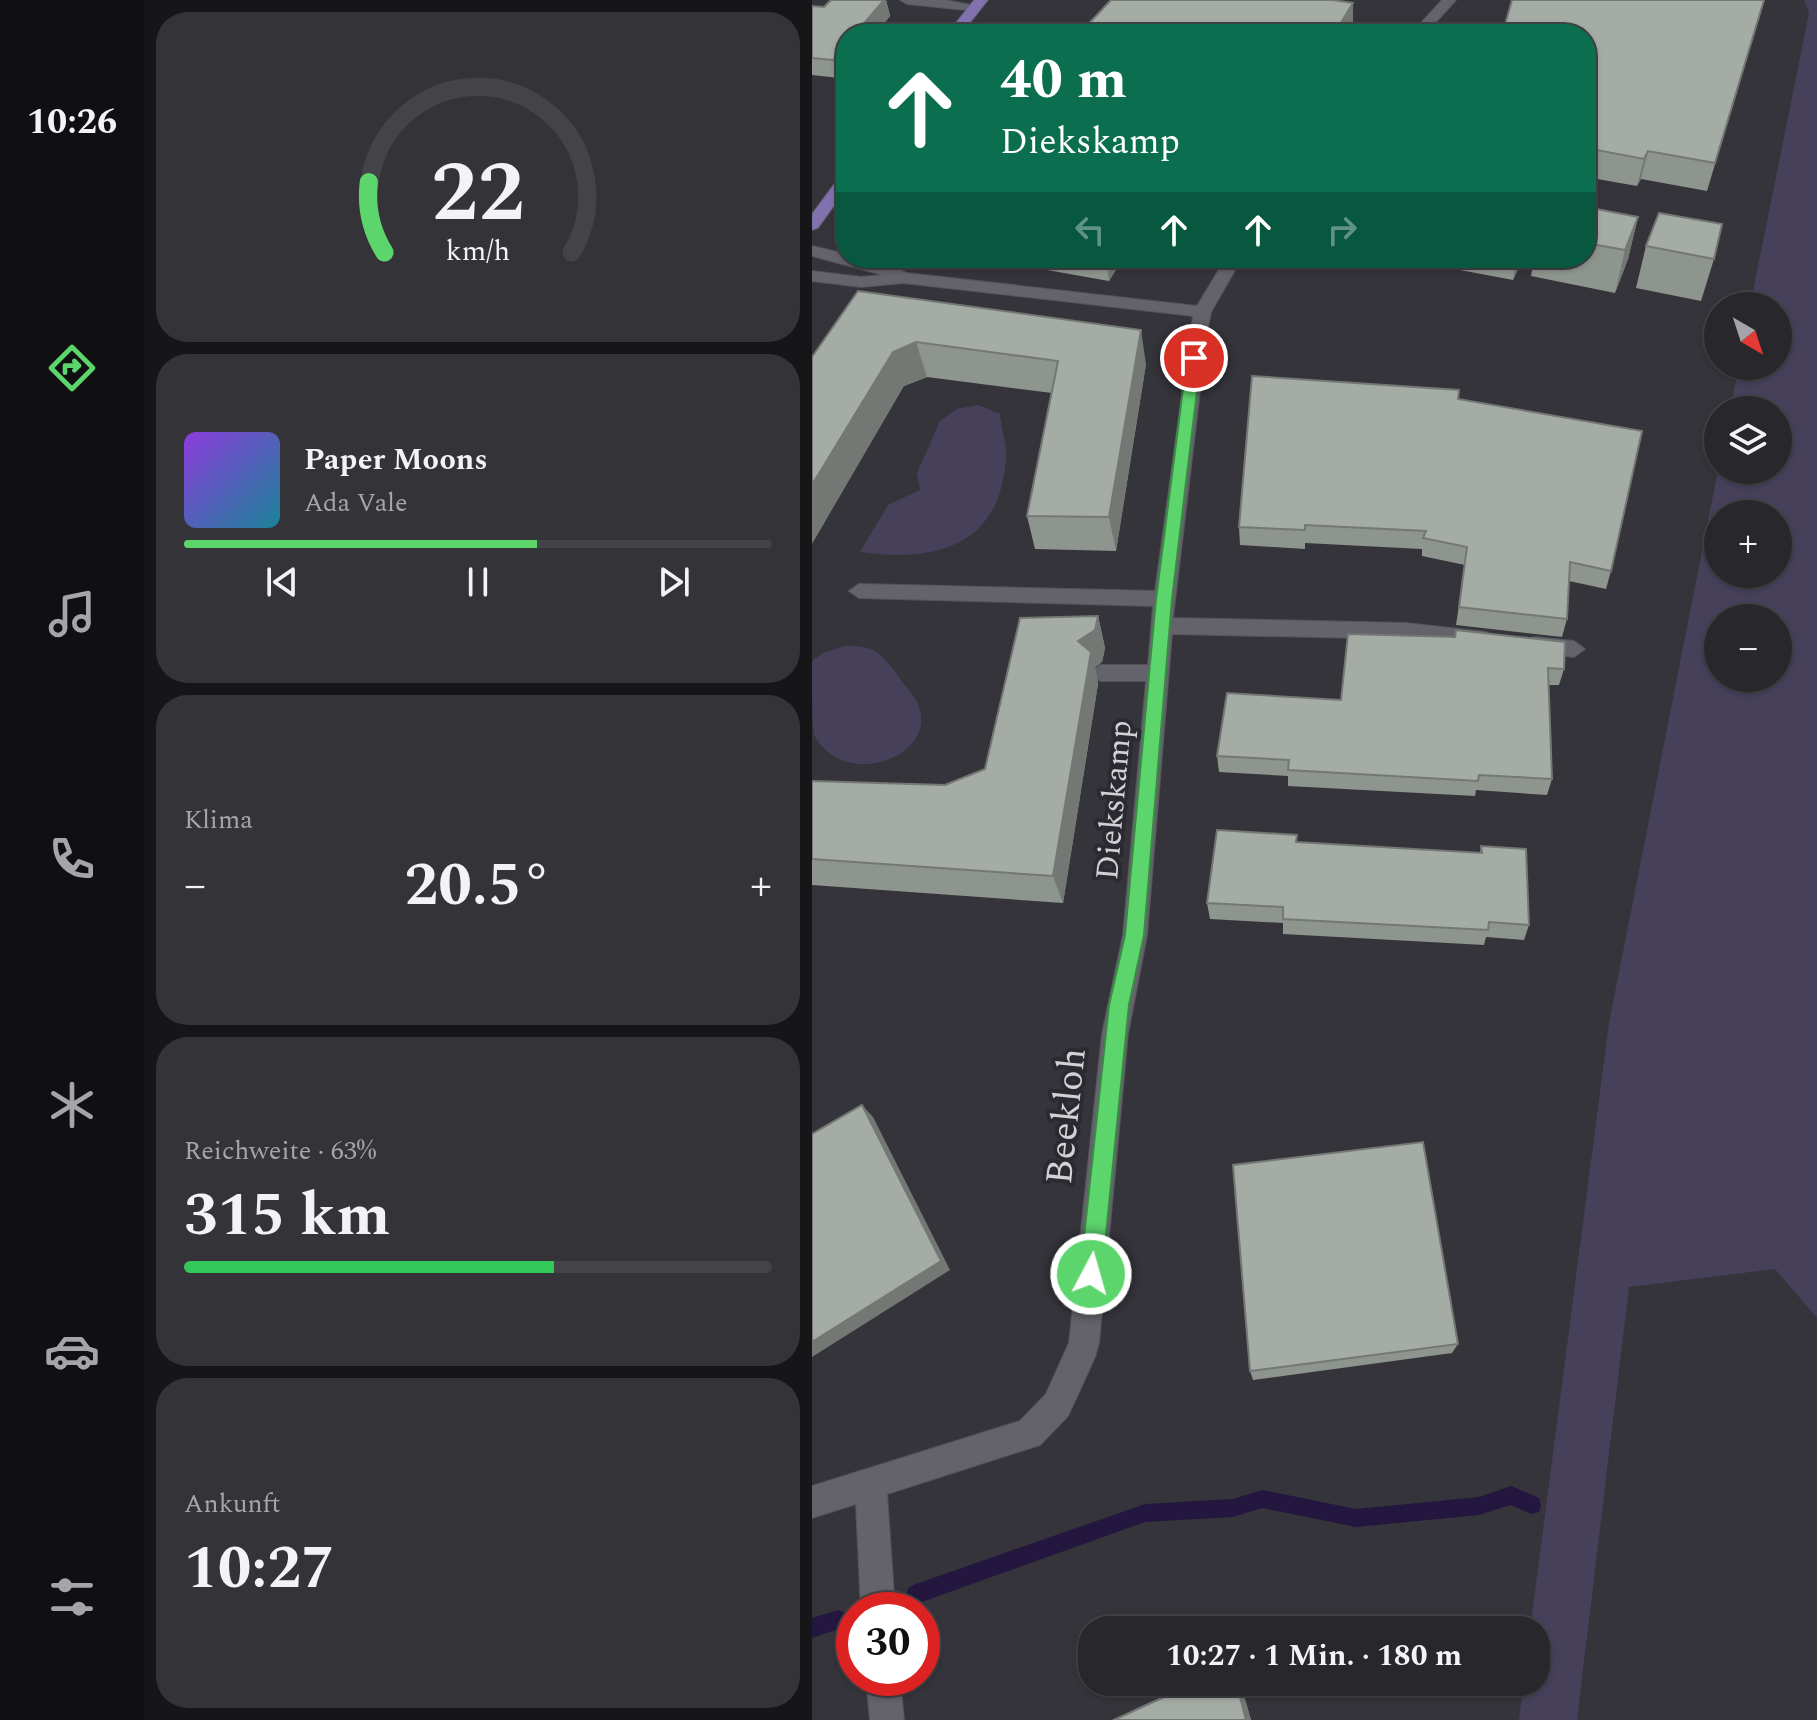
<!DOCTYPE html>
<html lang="de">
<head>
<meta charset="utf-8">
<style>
  body { margin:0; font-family:Spectral,serif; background:#343338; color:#f1f3f6; height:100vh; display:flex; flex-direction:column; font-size:30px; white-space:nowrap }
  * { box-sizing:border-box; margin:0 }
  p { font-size:26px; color:#a5a5a9 }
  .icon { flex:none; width:44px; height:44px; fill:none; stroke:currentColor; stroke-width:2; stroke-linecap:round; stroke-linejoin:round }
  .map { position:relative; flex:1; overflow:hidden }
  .drawer { display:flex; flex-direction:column; gap:12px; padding:12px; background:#161518; width:668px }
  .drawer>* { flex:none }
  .banner { position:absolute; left:24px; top:24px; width:760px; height:244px; border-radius:32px; box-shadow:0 2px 6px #0004,0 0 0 2px #444448; background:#0b6e4f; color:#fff; overflow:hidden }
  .needle { width:52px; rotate:141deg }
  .buttons { position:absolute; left:892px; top:292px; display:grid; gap:16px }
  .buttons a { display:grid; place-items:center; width:88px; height:88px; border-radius:50%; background:#28272c; box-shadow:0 2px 6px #0004,0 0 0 2px #444448; font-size:40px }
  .speed { position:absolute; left:24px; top:1592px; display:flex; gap:16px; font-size:40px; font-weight:700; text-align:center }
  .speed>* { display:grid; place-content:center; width:104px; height:104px; border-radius:50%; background:#28272c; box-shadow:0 2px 6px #0004,0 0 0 2px #444448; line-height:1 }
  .speed .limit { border:12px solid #d22; background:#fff; color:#111 }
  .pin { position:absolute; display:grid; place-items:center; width:68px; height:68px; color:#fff; margin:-34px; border:4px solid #fff; border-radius:50%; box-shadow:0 2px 8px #0007 }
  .me { position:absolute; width:88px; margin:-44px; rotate:6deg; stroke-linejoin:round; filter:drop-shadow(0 0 6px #0008) }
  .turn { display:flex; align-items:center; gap:28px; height:168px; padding:0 32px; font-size:36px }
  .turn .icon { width:104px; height:104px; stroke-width:2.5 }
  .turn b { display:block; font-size:56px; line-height:68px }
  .lanes { display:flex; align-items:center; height:76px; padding:0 32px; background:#0003; justify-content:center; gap:40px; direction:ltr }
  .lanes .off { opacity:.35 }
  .big { font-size:60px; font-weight:700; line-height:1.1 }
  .drawer .widget { flex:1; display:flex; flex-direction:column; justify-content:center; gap:12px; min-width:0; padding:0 28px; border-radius:32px; background:#343338 }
  .drawer .dial { align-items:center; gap:0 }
  .dial svg { height:208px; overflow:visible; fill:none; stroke:#444448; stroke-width:7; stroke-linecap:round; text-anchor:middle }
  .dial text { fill:#f1f3f6; stroke:none }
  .song { display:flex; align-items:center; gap:24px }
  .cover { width:96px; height:96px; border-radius:12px; background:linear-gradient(135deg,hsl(270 70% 55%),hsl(190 70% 35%)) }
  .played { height:8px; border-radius:4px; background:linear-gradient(90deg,#5cd56d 60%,#444448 60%) }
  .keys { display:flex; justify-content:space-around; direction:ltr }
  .heat { display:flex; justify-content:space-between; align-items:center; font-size:44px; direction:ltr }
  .charge { height:12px; border-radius:6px; background:linear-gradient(90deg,#34c759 63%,#444448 0) }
  .trip { position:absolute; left:266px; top:1616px; width:472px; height:80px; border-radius:32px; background:#28272c; box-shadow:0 2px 6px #0004,0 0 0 2px #444448; font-weight:700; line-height:80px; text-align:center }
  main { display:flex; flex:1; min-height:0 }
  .dock { display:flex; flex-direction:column; width:144px; justify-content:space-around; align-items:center; background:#101012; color:#a5a5a9 }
  .dock .icon { width:56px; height:56px }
  .dock .current { color:#5cd56d }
  .dock b { font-size:36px; color:#f1f3f6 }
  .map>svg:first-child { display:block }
  .green { fill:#46405b; fill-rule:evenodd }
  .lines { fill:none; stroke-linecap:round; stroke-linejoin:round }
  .stream { fill:#23163f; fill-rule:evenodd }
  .minor-casing { stroke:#535258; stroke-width:2 }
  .major-casing { stroke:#535258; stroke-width:2 }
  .minor { fill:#64626a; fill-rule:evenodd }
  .major { fill:#8271af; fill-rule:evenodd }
  .wall { fill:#8e948e }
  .shaded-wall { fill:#747874 }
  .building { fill:#a5aca5; stroke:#747874; stroke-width:2 }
  .route { fill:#5cd56d; stroke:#3c8a47; stroke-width:2 }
  .labels { text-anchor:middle; stroke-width:8; stroke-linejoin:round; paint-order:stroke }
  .street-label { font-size:32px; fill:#d2d1d6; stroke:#2b2a31 }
  .near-street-label { font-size:38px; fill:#d2d1d6; stroke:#2b2a31 }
</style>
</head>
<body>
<main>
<nav class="dock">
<b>10:26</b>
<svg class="icon current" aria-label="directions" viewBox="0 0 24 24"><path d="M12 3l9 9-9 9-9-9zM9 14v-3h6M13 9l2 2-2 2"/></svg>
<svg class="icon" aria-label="music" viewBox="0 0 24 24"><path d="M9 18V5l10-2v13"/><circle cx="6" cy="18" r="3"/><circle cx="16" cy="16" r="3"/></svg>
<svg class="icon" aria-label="phone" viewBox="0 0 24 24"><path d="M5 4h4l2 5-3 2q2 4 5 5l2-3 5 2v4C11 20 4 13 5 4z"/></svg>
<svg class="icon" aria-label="climate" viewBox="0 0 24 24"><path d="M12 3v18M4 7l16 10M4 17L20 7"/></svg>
<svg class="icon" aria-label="car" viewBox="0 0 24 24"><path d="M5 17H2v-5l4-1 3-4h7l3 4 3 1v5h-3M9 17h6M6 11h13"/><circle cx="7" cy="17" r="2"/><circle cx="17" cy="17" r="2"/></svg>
<svg class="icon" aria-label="filters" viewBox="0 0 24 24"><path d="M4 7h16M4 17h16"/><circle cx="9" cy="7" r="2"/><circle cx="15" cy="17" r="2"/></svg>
</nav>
<section class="drawer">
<div class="widget dial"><svg viewBox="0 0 100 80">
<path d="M14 69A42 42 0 1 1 86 69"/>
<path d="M14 69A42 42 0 0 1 8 42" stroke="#5cd56d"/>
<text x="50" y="56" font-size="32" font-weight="700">22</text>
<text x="50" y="72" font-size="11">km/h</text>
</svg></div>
<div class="widget">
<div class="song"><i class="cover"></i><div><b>Paper Moons</b><p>Ada Vale</p></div></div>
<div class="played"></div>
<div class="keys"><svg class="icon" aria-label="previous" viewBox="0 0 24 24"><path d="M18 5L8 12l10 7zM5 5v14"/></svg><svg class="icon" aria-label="pause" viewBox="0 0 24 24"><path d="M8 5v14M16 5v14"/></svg><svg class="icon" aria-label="next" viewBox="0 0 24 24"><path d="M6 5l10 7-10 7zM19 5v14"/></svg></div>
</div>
<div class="widget"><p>Klima</p>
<div class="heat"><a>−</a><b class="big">20.5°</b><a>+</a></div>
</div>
<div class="widget"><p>Reichweite · 63%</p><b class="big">315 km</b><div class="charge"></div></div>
<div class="widget"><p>Ankunft</p><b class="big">10:27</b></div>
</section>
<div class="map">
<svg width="1005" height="1720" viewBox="0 0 1005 1720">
  <rect width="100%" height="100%" fill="#35343b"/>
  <path class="green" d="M992,0H1005V1318L963,1269L817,1287L765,1720H707L712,1682H724V1630H718L797,1023L906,470H966V410H918L927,366H966V306H938L997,13ZM966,514V574H906V514ZM966,618V678H906V618Z
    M166,405L188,414C189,428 195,444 194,457C189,545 126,563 48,552L76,505L108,490L105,473L128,421L145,409Z
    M33,646C63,645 69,653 87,677C92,685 100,693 105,702C131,755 33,793 2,735C0,722 0,678 0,661L11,653Z"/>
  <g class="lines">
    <path class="stream" d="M699,1486L727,1498L729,1505L727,1512L720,1514L698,1505L667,1515L544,1527L450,1508L421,1517L333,1522L104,1604L97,1601L94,1594L97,1587L104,1584L333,1504L421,1499L450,1490L544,1509L667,1497Z
      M26,1610L33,1613L36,1620L33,1627L0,1638V1618Z"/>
    <defs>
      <path id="minor" d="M88,0H133L170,7L163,11L95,4Z
        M630,0H644L613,34H599Z
        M0,246L34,254V258L69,262L95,273L385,306L414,258H430L399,312L395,332L361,618L594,623L674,632L685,640L674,648L594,639L360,634L335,935L316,1034L287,1343L283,1357L256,1416L228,1445L75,1494L83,1610H49L44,1504L0,1518V1486L208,1421L234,1394L257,1343L290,1034L311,935L334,681H288L277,673L288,665H336L341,606L47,598L37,591L47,584L343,591L381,316L91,283L49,287L0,281V271L49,277L71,275L0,256Z
        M723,637L762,641L773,649L762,657L715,651L712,645L715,639Z
        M54,1678H88L92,1720H58Z"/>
      <path id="major" d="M162,0H176L149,34H135Z
        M34,173V189L6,228L0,230V214L29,175Z"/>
    </defs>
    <use href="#minor" class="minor-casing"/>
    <use href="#major" class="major-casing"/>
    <use href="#minor" class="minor"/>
    <use href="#major" class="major"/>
  </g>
  <path class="wall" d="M19,0H74L78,16L27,78L0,75V6L12,7Z
    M952,0L895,191L829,179L825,186L774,177V34L691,32Z
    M774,207L826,217L816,259L803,293L719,276L722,258H774Z
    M834,246L902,259L889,301L824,288Z
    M168,258H311L297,281Z
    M607,258H711L701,280L606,262Z
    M46,291L334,364L304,551L223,549L215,516L240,393L115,377L92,386Z
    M646,399L799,571L794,589L757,581L755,619L750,637L644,625L653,565L610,556V549L493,543V549L428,545L427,527Z
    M286,616L293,648L290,662L283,667L286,684L251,903L0,885V781L133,785L173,769Z
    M536,634L752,669L747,685H736L740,779L735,795L664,790L663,796L476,786V776L407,772L405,756L529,700Z
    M485,843L668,853L669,846L717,925L712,940L674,937L672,945L471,934V923L398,919L395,903Z
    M646,1344L640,1353L441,1380L438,1371Z
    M382,1682H428L439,1720H300Z"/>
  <path class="shaded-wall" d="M72,0H74L78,16L63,34H43Z
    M541,3V24L535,34H522Z
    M34,45V69L27,78L21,60Z
    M836,151L829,179L825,186L832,159Z
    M826,217L816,259L803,293L813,250Z
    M294,258H311L297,281L294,259Z
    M704,258H711L701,280Z
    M329,330L334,364L304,551L297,517Z
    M104,342L115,377L92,386L0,544V485L81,352Z
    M286,616L293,648L290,662L283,667L286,684L251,903L241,876L266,641Z
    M50,1105L61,1117L138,1270L0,1357V1342Z
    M424,1682H428L439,1720H434Z"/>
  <path class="building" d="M19,0H72L43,34H34V45L21,60L0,58V6L12,7Z
    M299,0H520L541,3L522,34H267Z
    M700,0H952L903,163L836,151L832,159L774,148V34H673L676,29L691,32Z
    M774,207L826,217L813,250L774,243Z
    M847,213L910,224L902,259L834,246Z
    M46,291L329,330L297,517L215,516L246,361L104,342L81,352L0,485V357Z
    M440,376L647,390L646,399L830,431L799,571L758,562L755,619L647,607L655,547L611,538L614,531L493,525V530L427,527Z
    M286,616L283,630L266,641L279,652L241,876L0,859V781L133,785L173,769L208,618Z
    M644,630L753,642L752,669L736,668L740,779L667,775L666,781L476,770L477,760L405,756L415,693L529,700L536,634L643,637Z
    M405,830L485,835L484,842L670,853L669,846L714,849L717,925L677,922L676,930L471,919V907L395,903Z
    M50,1105L129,1261L0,1342V1134Z
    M611,1142L646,1344L438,1371L421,1165Z
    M385,1682H424L434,1720H302Z"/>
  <path class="route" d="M382,354L389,358L360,599L332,935L317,1005L290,1274L286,1282L279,1285L271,1282L268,1274L297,1005L313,935L344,599L375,358Z"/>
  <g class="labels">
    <g class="street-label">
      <text transform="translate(301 800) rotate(-85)" y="11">Diekskamp</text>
    </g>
    <g class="near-street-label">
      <text transform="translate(253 1116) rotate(-84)" y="13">Beekloh</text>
    </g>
  </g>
</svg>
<div class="buttons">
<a><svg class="needle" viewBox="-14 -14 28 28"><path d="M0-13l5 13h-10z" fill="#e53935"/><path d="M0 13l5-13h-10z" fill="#a5a5a9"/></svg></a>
<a><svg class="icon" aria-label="layers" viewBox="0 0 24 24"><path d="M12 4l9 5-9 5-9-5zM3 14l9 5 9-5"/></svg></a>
<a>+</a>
<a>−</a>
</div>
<div class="speed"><div class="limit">30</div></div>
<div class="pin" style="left:382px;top:358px;background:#d93025"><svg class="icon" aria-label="arrive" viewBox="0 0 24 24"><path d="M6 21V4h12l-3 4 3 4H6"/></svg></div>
<svg class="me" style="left:279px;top:1274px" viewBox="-20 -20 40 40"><circle r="17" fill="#5cd56d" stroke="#fff" stroke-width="3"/><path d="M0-11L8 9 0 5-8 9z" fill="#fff"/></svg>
<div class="trip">10:27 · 1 Min. · 180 m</div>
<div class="banner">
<div class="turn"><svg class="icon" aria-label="ahead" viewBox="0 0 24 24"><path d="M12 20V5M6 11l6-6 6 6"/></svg><div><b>40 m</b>Diekskamp</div></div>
<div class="lanes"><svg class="icon off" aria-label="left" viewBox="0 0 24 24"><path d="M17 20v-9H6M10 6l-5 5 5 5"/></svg><svg class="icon" aria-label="ahead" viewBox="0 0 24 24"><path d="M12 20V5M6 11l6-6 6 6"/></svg><svg class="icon" aria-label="ahead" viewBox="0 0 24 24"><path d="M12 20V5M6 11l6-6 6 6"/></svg><svg class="icon off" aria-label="right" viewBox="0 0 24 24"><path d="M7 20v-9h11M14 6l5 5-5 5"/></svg></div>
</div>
</div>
</main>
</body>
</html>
